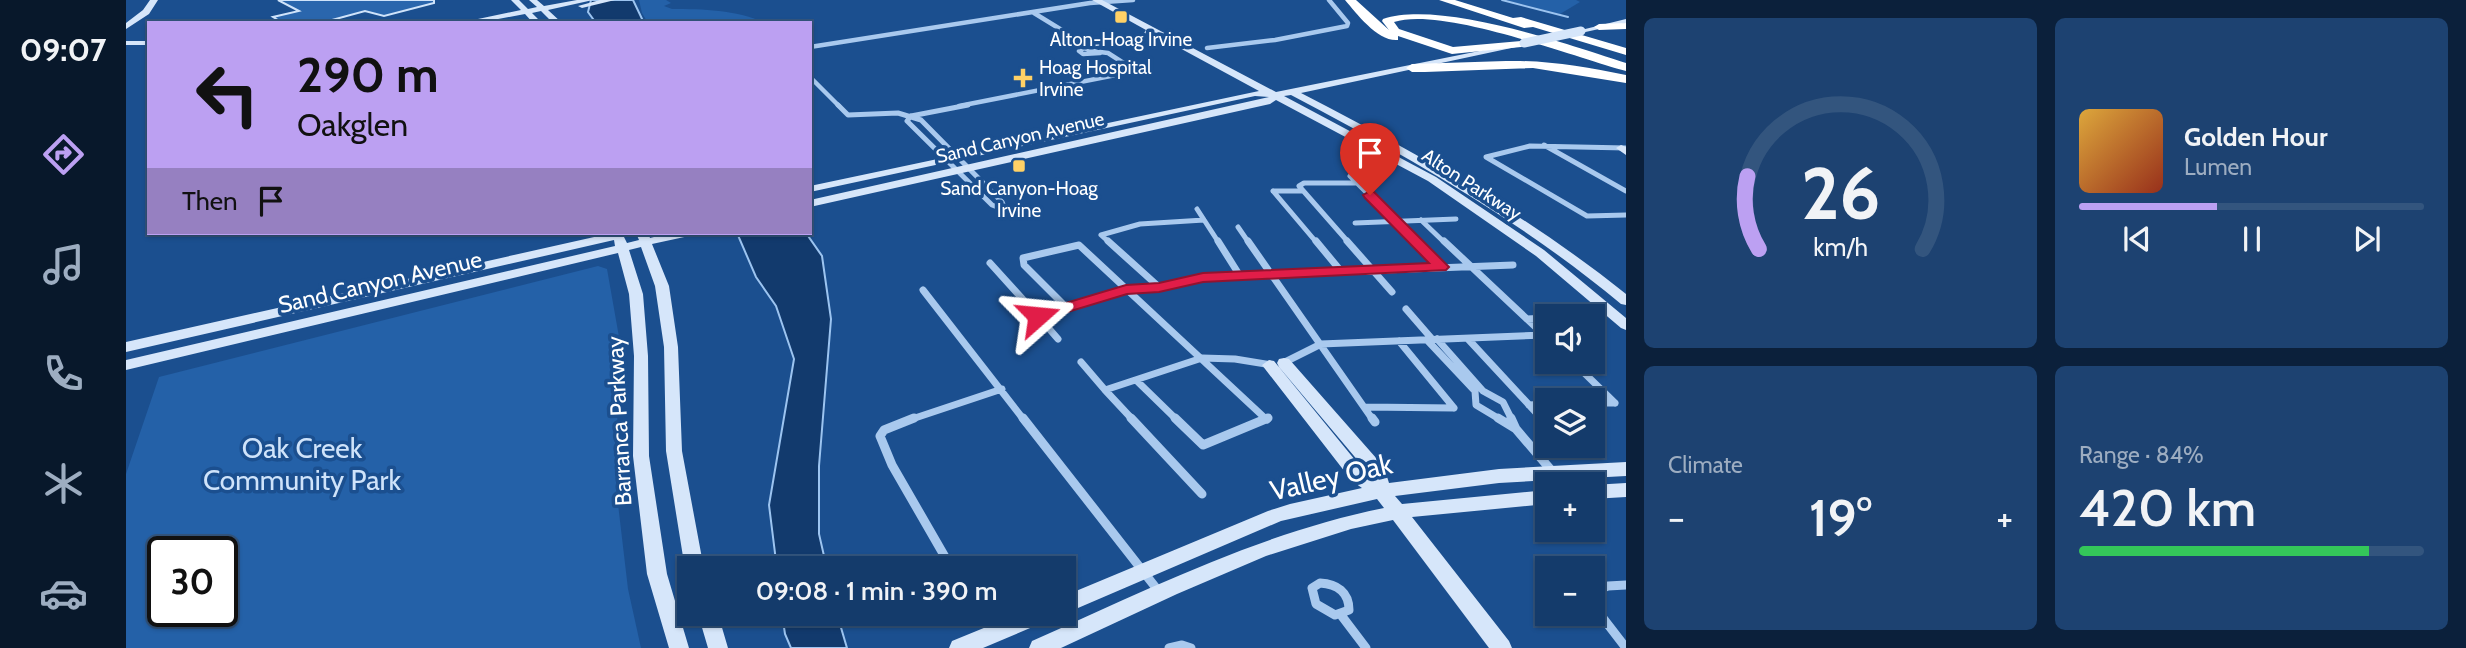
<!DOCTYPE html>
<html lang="en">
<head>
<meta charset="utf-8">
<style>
  body { margin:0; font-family:Cabin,sans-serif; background:#1d4271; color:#f1f3f6; height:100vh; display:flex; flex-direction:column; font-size:26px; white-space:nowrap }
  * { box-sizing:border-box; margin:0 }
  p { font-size:23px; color:#9dadc1 }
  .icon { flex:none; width:38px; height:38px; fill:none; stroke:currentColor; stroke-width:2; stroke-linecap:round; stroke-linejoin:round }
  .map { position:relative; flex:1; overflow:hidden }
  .panel { display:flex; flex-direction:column; gap:18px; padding:18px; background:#0b203b; width:840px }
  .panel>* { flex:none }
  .hud { position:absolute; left:21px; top:21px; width:665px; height:214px; border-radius:0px; box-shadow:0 2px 5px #0004,0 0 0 2px #33557e; background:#bca0f2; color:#111; overflow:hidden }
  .fabs { position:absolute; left:1409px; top:304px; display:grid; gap:14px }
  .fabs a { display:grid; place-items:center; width:70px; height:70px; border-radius:0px; background:#143b6b; box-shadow:0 2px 5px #0004,0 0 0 2px #33557e; font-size:35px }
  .speed { position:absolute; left:21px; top:536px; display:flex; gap:14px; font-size:35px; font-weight:700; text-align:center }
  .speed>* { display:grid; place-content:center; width:91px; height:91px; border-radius:50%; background:#143b6b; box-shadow:0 2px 5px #0004,0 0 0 2px #33557e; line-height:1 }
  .speed .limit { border:4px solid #111; border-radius:10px; background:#fff; color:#111 }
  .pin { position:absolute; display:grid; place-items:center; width:60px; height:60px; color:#fff; margin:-72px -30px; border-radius:50% 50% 50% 0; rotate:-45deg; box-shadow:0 0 7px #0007 }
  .pin .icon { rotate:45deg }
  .me { position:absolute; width:77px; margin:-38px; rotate:72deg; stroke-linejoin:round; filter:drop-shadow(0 0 5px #0008) }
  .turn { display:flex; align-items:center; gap:24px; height:147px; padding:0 35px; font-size:32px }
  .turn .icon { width:91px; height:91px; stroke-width:2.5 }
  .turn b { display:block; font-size:49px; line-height:60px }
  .then { display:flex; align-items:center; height:66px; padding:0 35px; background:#0003; gap:14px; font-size:26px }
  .big { font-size:52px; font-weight:600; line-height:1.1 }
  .panel .widget { flex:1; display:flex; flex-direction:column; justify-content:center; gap:10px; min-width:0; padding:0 24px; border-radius:10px; background:#1d4271 }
  .panel .dial { align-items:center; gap:0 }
  .dial svg { height:182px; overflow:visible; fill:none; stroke:#33557e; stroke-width:7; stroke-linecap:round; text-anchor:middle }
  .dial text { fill:#f1f3f6; stroke:none }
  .song { display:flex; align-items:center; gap:21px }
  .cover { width:84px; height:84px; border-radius:10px; background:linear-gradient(135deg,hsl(40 70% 55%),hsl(10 70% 35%)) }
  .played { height:7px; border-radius:4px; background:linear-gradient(90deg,#bca0f2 40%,#33557e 40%) }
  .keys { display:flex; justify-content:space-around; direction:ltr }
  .heat { display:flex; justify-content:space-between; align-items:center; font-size:38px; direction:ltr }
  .charge { height:10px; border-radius:5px; background:linear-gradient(90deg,#34c759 84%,#33557e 0) }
  .panel .tiles { flex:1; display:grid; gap:18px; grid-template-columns:repeat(2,1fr) }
  .trip { position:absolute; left:551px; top:556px; width:399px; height:70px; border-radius:0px; background:#143b6b; box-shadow:0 2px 5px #0004,0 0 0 2px #33557e; font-weight:600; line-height:70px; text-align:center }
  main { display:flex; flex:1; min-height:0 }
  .menu { display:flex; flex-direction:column; width:126px; justify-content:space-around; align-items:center; background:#08182b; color:#9dadc1 }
  .menu .icon { width:49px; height:49px }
  .menu .active { color:#bca0f2 }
  .menu b { font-size:32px; color:#f1f3f6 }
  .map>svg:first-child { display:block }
  .green { fill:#2461a8; fill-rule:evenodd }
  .water { fill:#123a6d; stroke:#9cc4f0; stroke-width:2 }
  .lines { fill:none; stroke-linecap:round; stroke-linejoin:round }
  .stream { stroke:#9cc4f0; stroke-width:2 }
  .building { fill:#2a66ad; stroke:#cfe3fa; stroke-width:2 }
  .street-far3 { stroke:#a9c9ee; stroke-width:4.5 }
  .street-far2 { stroke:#a9c9ee; stroke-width:5 }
  .street-far1 { stroke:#a9c9ee; stroke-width:7 }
  .street { stroke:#a9c9ee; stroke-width:9 }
  .secondary { fill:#d6e6fa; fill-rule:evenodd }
  .highway { fill:#fff; fill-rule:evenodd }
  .secondary-bridge { stroke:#d6e6fa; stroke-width:9 }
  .route { fill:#e11d48; stroke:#92132f; stroke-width:2 }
  .poi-dot { fill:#ffd166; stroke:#1b4f8f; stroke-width:2.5 }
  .labels { text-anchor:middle; stroke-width:7; stroke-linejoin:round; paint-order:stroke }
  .far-poi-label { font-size:19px; fill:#fff; stroke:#1b4f8f }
  .far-street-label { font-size:19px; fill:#fff; stroke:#1b4f8f }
  .street-label { font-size:23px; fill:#fff; stroke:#1b4f8f }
  .near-park-label { font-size:28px; fill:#cfe3fa; stroke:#1b4f8f }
  .near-street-label { font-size:28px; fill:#fff; stroke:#1b4f8f }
</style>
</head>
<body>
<main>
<nav class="menu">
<b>09:07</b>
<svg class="icon active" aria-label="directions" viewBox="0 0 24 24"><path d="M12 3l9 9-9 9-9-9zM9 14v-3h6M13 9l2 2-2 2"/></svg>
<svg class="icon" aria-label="music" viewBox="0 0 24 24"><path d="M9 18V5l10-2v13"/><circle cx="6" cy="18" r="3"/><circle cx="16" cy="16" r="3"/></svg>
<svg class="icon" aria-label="phone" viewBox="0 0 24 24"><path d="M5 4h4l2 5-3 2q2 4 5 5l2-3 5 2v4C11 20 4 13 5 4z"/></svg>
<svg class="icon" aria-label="climate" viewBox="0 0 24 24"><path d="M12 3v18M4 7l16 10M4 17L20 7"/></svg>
<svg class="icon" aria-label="car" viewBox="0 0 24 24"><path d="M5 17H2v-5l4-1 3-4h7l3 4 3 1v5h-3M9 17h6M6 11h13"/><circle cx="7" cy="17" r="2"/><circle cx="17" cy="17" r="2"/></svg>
</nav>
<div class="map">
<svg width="1500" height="648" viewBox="0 0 1500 648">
  <rect width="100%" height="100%" fill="#1b4f8f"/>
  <path class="green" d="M513,0H540L545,3L538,6L546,9C577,9 611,10 639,23H522L516,13Z
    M1379,0H1450L1454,2L1434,14Z
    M472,266L481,269L493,337L490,487L502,589L515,648H0V474L33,377ZM37,551H96V611H37Z"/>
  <path class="water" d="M465,0H507L518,23H470L462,12Z
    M611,233H680L696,256L705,319L693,466V534L701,569H651L643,505L668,359L650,306L630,277Z
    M656,614H711L721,648H665L659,634Z"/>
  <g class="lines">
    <path class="stream" d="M1376,0L1442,17"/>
  </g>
  <path class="building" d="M152,0H308V3L258,16L239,11L195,23H157L147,17L173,11Z"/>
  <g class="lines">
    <path class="street-far3" d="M908,13L965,48
      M684,47L964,3L1007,0
      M958,48L974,53L957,54L953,51Z
      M1081,48L1149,40L1221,26L1222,23L1203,0
      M684,77L713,106
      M833,106L1010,71L982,53L974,52"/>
    <path class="street-far2" d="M712,105L722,115L772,113L795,120L876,202L879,210
      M785,116L842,105
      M785,116L781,121L866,205L879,210
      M1418,145L1500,191
      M1500,148L1404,146L1360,157L1461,216L1500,215
      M1224,176L1291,243
      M1147,191L1191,243
      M1147,191H1175
      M1071,209L1093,243
      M1295,220L1319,243
      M1229,223L1330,219
      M1112,227L1123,243
      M984,243L975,235L1014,224L1078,220
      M1223,243L1173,186L1178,183H1232"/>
    <path class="street-far1" d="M982,241L1033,287
      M1092,241L1114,276
      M1122,241L1247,420
      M1190,241L1214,270
      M1221,241L1266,292
      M1289,241L1315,267
      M1318,241L1418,335
      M864,263L912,316L1000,289L1033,287L1077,277L1387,265
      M797,290L898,420
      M940,307L898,265L897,258L953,245L1141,420
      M1280,309L1306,339
      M912,316L932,339
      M1401,319L1421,318
      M1311,339L1357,391L1377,402L1386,420
      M1342,339L1417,420
      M1301,340L1349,391L1350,405L1375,420
      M1466,340H1474
      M1273,341L1328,408
      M955,362L979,390
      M1447,362L1489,403
      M1157,363L1195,344L1418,335
      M1011,381L1051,420
      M1466,403H1489
      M1403,405L1421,404
      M1239,407L1328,408
      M783,420L876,389
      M1007,420L979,390L1076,358L1109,359L1146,365"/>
    <path class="street" d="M788,418L758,430L754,436L766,465L826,569
      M897,418L1034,593
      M1005,418L1076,494
      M1049,418L1077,445L1142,418
      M1246,418L1249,422
      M1372,418L1390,429
      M1385,418L1390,429L1425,470
      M1415,418L1421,424
      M1194,583C1211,584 1223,592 1223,610L1209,615L1190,604L1186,588Z
      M1500,585L1482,586L1466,592L1470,609L1500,648
      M1215,615L1240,648
      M1043,648L1056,645L1065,648"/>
    <path class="secondary" d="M24,0H32L23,14L0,29V23L17,10Z
      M385,0H393L402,9L411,7L403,0H411L418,6L451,0H467L422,10L436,23H427L415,11L406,13L416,23H407L399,14L351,23H333L395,10Z
      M474,0H489L456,8L452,6Z
      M966,0H976L1150,92L1393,43L1394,45L1390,47L1175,93C1289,152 1400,214 1500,294V305L1495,304C1394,220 1281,156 1165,95L1158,96L1310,177L1418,250L1500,318V330L1495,328L1410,256L1302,181L1150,100L1144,104L684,207V200L1143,97L1129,96L684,192V186L1133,91L1026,33L1021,37L959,48V44L1018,33L1020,30Z
      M1500,19V23L1455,33L1451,31Z
      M0,41H23V45H0Z
      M1495,145L1500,147V155L1490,148Z
      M486,233H507L505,236L498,237L501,243L513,240L510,233H522L524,238L544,233H565L563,236L526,244L543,286L552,347L556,451L578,569H564V575L559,569L540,451L538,347L529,286L515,247L503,250L517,294L522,356L523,456L541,574L563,648H543L521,574L507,456L508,356L503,294L492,253L0,370V360L489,246L488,240L0,352V342Z
      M1158,358L1163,359L1258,467L1263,483L1373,469L1500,462V476L1373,483L1269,496L1276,504L1421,490V504L1286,517L1383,641L1386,648H1363L1267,520L1225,529L1140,556L1051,594L935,648H903L906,641C1021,590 1134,533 1258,508L1251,499L1155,521L938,614V596L1142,511L1164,504L1236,488L1226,481L1136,365L1143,360L1148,361L1238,471L1244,475L1153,367L1151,363L1153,359Z
      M1500,483V497L1466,499V485Z
      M572,614H592L602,648H582Z
      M892,614H926L923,620L857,648H823L826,641Z"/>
    <path class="highway" d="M1219,0H1230L1263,30L1256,21L1257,19C1315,0 1441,44 1500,63V71C1448,57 1316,6 1268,22L1273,29L1327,47L1395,41L1401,44L1395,47L1326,54L1272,36V40C1252,42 1231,14 1219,0Z
      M1313,0H1329L1387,18L1395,17L1500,48V55L1407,27L1398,28Z
      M1500,23V29L1473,30L1468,27L1473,24Z
      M1380,61C1420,60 1460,67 1500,75V83L1407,68L1299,72H1286L1280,68L1286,64Z"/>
    <path class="secondary-bridge" d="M1398,43L1455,31"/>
  </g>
  <path class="route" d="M1244,191L1248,192L1323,267L1320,270L1077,282L1033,292L1001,294L912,321L904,316L906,313L1000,285L1033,283L1077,273L1303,263L1239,198L1237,195Z"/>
  <g class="poi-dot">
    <rect x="988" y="10" width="14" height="14" rx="3.5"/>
    <path d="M893.5 67.5h7v7h7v7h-7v7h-7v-7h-7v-7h7z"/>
    <rect x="886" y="159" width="14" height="14" rx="3.5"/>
  </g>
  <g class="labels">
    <g class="far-poi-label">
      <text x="995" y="46">Alton-Hoag Irvine</text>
      <text x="913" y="74" text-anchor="start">Hoag Hospital<tspan x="913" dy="22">Irvine</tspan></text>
      <text x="893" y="195">Sand Canyon-Hoag<tspan x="893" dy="22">Irvine</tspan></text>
    </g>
    <g class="far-street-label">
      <text transform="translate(894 137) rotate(-13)" y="7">Sand Canyon Avenue</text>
      <text transform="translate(1346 184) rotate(33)" y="7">Alton Parkway</text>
    </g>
    <g class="street-label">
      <text transform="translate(254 282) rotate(-13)" y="8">Sand Canyon Avenue</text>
      <text transform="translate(493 421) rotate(-93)" y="8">Barranca Parkway</text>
    </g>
    <g class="near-park-label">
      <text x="176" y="458">Oak Creek<tspan x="176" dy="32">Community Park</tspan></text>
    </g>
    <g class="near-street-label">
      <text transform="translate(1205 477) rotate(-13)" y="10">Valley Oak</text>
    </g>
  </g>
</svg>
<div class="fabs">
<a><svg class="icon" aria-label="sound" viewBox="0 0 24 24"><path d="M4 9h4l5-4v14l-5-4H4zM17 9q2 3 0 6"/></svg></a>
<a><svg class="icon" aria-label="layers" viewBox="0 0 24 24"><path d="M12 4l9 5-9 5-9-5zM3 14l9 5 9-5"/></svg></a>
<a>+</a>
<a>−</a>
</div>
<div class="speed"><div class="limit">30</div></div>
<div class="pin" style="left:1244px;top:195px;background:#d93025"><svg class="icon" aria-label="arrive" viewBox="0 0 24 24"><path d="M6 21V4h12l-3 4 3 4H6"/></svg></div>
<svg class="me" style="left:912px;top:316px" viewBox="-20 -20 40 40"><path d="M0-17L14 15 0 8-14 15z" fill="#e11d48" stroke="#fff" stroke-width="4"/></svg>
<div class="trip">09:08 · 1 min · 390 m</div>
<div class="hud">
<div class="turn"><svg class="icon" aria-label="left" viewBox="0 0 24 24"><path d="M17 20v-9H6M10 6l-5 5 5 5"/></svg><div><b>290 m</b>Oakglen</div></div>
<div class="then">Then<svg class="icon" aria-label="arrive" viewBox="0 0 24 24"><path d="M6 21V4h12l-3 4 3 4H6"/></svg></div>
</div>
</div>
<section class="panel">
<div class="tiles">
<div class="widget dial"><svg viewBox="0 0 100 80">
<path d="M14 69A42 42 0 1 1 86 69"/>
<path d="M14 69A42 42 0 0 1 9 37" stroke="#bca0f2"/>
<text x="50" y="56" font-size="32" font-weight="700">26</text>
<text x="50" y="72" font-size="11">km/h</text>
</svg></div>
<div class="widget">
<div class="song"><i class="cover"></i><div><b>Golden Hour</b><p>Lumen</p></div></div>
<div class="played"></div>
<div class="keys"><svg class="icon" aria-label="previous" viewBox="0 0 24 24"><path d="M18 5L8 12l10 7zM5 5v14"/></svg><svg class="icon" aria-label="pause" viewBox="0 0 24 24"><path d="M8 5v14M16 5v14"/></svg><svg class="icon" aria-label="next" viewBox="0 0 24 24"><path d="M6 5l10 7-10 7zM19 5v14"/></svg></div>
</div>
<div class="widget"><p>Climate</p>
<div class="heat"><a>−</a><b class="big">19°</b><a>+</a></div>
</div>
<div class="widget"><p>Range · 84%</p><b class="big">420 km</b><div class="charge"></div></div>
</div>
</section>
</main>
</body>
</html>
